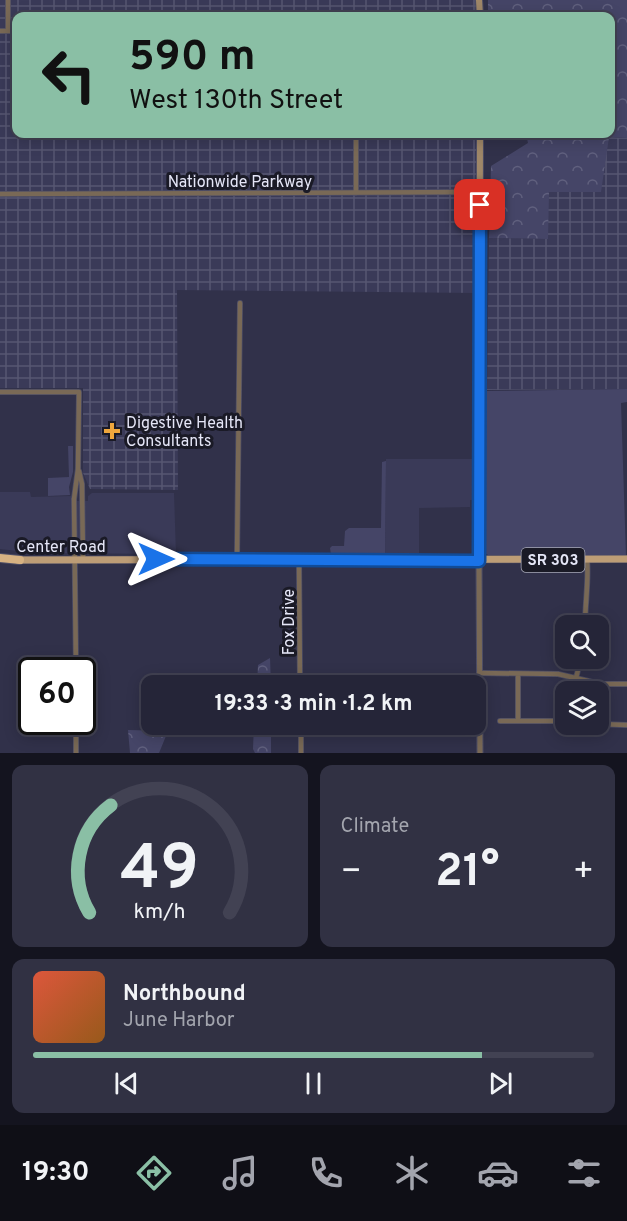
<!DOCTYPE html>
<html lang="en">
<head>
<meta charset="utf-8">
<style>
  body { margin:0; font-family:Overpass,sans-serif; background:#313143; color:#f1f3f6; height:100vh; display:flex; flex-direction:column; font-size:22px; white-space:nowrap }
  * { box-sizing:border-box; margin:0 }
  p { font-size:20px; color:#a3a5ae }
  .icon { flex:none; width:33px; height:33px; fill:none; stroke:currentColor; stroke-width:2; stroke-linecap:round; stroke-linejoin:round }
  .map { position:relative; height:753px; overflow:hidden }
  .sheet { display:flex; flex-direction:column; gap:12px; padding:12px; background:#14141f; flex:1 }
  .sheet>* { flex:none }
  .guide { position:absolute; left:12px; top:12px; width:603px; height:126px; border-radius:12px; box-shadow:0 3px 15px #0003,0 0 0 2px #424253; background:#8abfa5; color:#111; overflow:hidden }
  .tools { position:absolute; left:555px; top:615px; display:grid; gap:12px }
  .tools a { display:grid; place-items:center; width:54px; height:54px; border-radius:12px; background:#252538; box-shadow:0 3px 15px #0003,0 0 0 2px #424253; font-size:30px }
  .speed { position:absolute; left:18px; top:657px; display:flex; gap:12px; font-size:30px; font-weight:700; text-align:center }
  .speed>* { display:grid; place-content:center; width:78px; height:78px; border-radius:50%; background:#252538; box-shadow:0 3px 15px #0003,0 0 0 2px #424253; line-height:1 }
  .speed .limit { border:3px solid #111; border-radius:9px; background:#fff; color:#111 }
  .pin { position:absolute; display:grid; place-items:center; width:51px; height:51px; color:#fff; margin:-26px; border-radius:12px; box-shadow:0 3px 9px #0006 }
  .me { position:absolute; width:66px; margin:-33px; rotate:90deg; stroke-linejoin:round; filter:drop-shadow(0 0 4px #0008) }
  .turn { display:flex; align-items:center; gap:21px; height:126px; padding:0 18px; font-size:27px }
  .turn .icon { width:78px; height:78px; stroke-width:2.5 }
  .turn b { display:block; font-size:42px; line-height:51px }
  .big { font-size:45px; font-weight:700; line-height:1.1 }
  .sheet .widget { flex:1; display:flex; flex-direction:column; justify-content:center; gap:9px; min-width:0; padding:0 21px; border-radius:12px; background:#313143 }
  .sheet .dial { align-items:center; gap:0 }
  .dial svg { height:156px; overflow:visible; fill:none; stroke:#424253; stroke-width:7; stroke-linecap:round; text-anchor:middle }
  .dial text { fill:#f1f3f6; stroke:none }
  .song { display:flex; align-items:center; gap:18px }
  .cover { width:72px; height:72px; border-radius:9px; background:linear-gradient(135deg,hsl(10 70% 55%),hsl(30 70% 35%)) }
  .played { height:6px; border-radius:3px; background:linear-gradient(90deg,#8abfa5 80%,#424253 80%) }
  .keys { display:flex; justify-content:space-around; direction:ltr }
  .heat { display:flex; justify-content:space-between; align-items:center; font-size:33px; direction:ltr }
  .sheet .tiles { flex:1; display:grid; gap:12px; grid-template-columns:1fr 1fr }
  .widget:last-child { grid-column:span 2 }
  .trip { position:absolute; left:141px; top:675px; width:345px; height:60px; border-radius:12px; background:#252538; box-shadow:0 3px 15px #0003,0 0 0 2px #424253; font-weight:700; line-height:60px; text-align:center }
  .tabs { display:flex; height:96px; justify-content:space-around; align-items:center; background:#0f0f16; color:#a3a5ae }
  .tabs .icon { width:42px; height:42px }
  .tabs .selected { color:#8abfa5 }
  .tabs b { font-size:27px; color:#f1f3f6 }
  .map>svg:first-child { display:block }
  .built { fill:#3a3a58 }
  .industrial { fill:url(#industrial-grid) }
  .grass { fill:#454567 }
  .forest { fill:url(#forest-crowns) }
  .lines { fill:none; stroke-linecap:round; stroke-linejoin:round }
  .minor-casing { stroke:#4e4e66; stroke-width:6 }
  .tertiary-casing { stroke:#4e4e66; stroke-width:7 }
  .secondary-casing { stroke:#4e4e66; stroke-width:8 }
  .primary-casing { stroke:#4e4e66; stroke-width:8 }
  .motorway-casing { stroke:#4e4e66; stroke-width:10 }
  .minor { stroke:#796956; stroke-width:4.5 }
  .tertiary { stroke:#796956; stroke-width:5 }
  .secondary { stroke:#9f8768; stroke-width:6 }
  .primary { stroke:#bd9d76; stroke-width:7 }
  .motorway { stroke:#d7b282; stroke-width:8 }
  .route-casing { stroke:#114b97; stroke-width:15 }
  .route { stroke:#1a73e8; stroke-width:10 }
  .poi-dot { fill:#efa73d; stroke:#1a1a26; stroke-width:2 }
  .labels { text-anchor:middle; stroke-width:6; stroke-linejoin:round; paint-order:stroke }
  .shield { fill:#1a1a26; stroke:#a8a9b8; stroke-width:1.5 }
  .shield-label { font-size:15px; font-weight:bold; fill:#e5e6f7 }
  .street-label { font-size:16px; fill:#e5e6f7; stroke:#1a1a26 }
  .poi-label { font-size:16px; fill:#e5e6f7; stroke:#1a1a26; text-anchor:start }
</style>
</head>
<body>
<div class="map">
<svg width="627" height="753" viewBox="0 0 627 753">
  <defs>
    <pattern id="industrial-grid" width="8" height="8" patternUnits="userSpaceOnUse" patternTransform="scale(1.5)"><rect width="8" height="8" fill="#3a3a58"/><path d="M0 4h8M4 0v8" fill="none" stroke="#565671"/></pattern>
    <pattern id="forest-crowns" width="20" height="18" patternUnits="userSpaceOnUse" patternTransform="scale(1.5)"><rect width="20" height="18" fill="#454567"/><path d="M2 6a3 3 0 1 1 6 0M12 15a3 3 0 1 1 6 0" fill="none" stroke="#60607e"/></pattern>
  </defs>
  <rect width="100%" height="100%" fill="#31314a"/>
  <path class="built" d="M386,459H474V500H470V507L419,508V553H385Z
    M0,492H30L31,497L71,496V501H88V496L92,493H174L176,554L35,553L0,549Z"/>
  <path class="industrial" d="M0,0H479V16H16V134H479L480,293L177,290L178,490L90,489L83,473V388H0Z
    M609,137L627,138V389L487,390L489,238L548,239V191Z"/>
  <path class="grass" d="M627,389V402L621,403L626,556L488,555L485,553L484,391Z
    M68,446H73V472L69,487L70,495L48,496V478L69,477Z
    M386,461L385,555H331L330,548L332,546H344L345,531L349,528H381L382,462Z"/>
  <path class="forest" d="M488,0H627V138L609,137L601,192H549L548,239L489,238L491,166L528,143L526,134H610V16H488Z
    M270,658L271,685H257L258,665Z
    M254,725H271V753H255L253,749Z
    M128,730L168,731L159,753H130Z"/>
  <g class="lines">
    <defs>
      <path id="minor" d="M8,0V31
        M0,31H16
        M356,134V193
        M0,194L480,192
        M0,392H79L78,469L74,499L76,670
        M79,471L82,484L83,560
        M237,559L240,303
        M299,559L300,686
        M585,626C585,604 589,579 587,560
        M479,673L558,674L601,684H627
        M576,678L581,658
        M500,721H566
        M518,721V674
        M76,722V753
        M301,724V753
        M598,724L627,725"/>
      <path id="tertiary" d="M479,561L480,753"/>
      <path id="secondary" d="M479,0L480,16
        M479,561L480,134"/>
      <path id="primary" d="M18,560L627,559"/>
      <path id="motorway" d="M0,558L20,560"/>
    </defs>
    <use href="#minor" class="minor-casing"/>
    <use href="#tertiary" class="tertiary-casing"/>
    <use href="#secondary" class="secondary-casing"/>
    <use href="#primary" class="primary-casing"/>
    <use href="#motorway" class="motorway-casing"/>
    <use href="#minor" class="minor"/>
    <use href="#tertiary" class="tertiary"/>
    <use href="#secondary" class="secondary"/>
    <use href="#primary" class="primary"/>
    <use href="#motorway" class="motorway"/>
  </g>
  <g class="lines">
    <defs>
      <path id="route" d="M156,559L479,561L480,205"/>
    </defs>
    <use href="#route" class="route-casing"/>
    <use href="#route" class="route"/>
  </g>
  <path class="poi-dot" d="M109 422h6v6h6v6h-6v6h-6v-6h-6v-6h6z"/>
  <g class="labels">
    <rect class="shield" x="521.5" y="548" width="63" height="24" rx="4.5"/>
    <g class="shield-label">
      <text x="553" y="565">SR 303</text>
    </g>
    <g class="street-label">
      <text x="240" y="187">Nationwide Parkway</text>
      <text x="61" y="552">Center Road</text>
      <text transform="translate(288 622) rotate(-90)" y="6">Fox Drive</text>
    </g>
    <g class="poi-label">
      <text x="126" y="428">Digestive Health<tspan x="126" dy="18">Consultants</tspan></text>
    </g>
  </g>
</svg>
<div class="tools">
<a><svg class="icon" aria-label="search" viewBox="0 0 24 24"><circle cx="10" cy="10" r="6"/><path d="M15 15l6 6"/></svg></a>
<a><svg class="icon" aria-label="layers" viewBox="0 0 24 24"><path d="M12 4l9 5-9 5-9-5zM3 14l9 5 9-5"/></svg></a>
</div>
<div class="speed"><div class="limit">60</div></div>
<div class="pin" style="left:480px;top:205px;background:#d93025"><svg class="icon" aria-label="arrive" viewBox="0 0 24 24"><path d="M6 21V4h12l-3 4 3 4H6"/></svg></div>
<svg class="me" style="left:156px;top:559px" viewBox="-20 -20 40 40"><path d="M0-17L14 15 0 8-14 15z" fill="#1a73e8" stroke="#fff" stroke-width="4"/></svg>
<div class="trip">19:33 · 3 min · 1.2 km</div>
<div class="guide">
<div class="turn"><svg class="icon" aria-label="left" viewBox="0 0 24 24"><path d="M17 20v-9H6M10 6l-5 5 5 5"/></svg><div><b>590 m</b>West 130th Street</div></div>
</div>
</div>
<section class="sheet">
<div class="tiles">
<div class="widget dial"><svg viewBox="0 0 100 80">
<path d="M14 69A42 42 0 1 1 86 69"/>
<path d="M14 69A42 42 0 0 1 25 14" stroke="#8abfa5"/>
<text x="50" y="56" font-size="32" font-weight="700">49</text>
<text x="50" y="72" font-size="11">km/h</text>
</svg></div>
<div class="widget"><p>Climate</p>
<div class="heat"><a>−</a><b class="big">21°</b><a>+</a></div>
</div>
<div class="widget">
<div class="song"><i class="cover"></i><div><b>Northbound</b><p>June Harbor</p></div></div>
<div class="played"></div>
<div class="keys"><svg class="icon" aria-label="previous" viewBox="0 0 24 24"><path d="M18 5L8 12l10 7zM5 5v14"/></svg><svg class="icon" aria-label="pause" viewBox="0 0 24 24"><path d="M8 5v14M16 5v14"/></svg><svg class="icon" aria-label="next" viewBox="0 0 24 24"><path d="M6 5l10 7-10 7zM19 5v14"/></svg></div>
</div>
</div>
</section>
<nav class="tabs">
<b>19:30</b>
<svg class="icon selected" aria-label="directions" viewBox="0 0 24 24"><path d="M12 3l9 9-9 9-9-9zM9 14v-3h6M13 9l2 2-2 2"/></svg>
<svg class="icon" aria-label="music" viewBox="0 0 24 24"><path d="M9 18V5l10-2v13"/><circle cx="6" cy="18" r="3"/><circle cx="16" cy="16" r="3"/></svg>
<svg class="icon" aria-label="phone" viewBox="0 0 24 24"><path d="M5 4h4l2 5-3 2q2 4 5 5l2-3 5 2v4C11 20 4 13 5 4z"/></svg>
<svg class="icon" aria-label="climate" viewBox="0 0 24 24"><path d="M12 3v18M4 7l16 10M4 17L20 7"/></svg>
<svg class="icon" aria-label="car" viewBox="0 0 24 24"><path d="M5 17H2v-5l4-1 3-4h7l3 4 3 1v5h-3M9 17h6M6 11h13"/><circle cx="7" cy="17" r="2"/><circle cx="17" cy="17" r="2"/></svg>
<svg class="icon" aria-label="filters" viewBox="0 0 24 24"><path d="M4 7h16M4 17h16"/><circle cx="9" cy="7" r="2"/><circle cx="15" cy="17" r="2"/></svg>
</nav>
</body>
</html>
